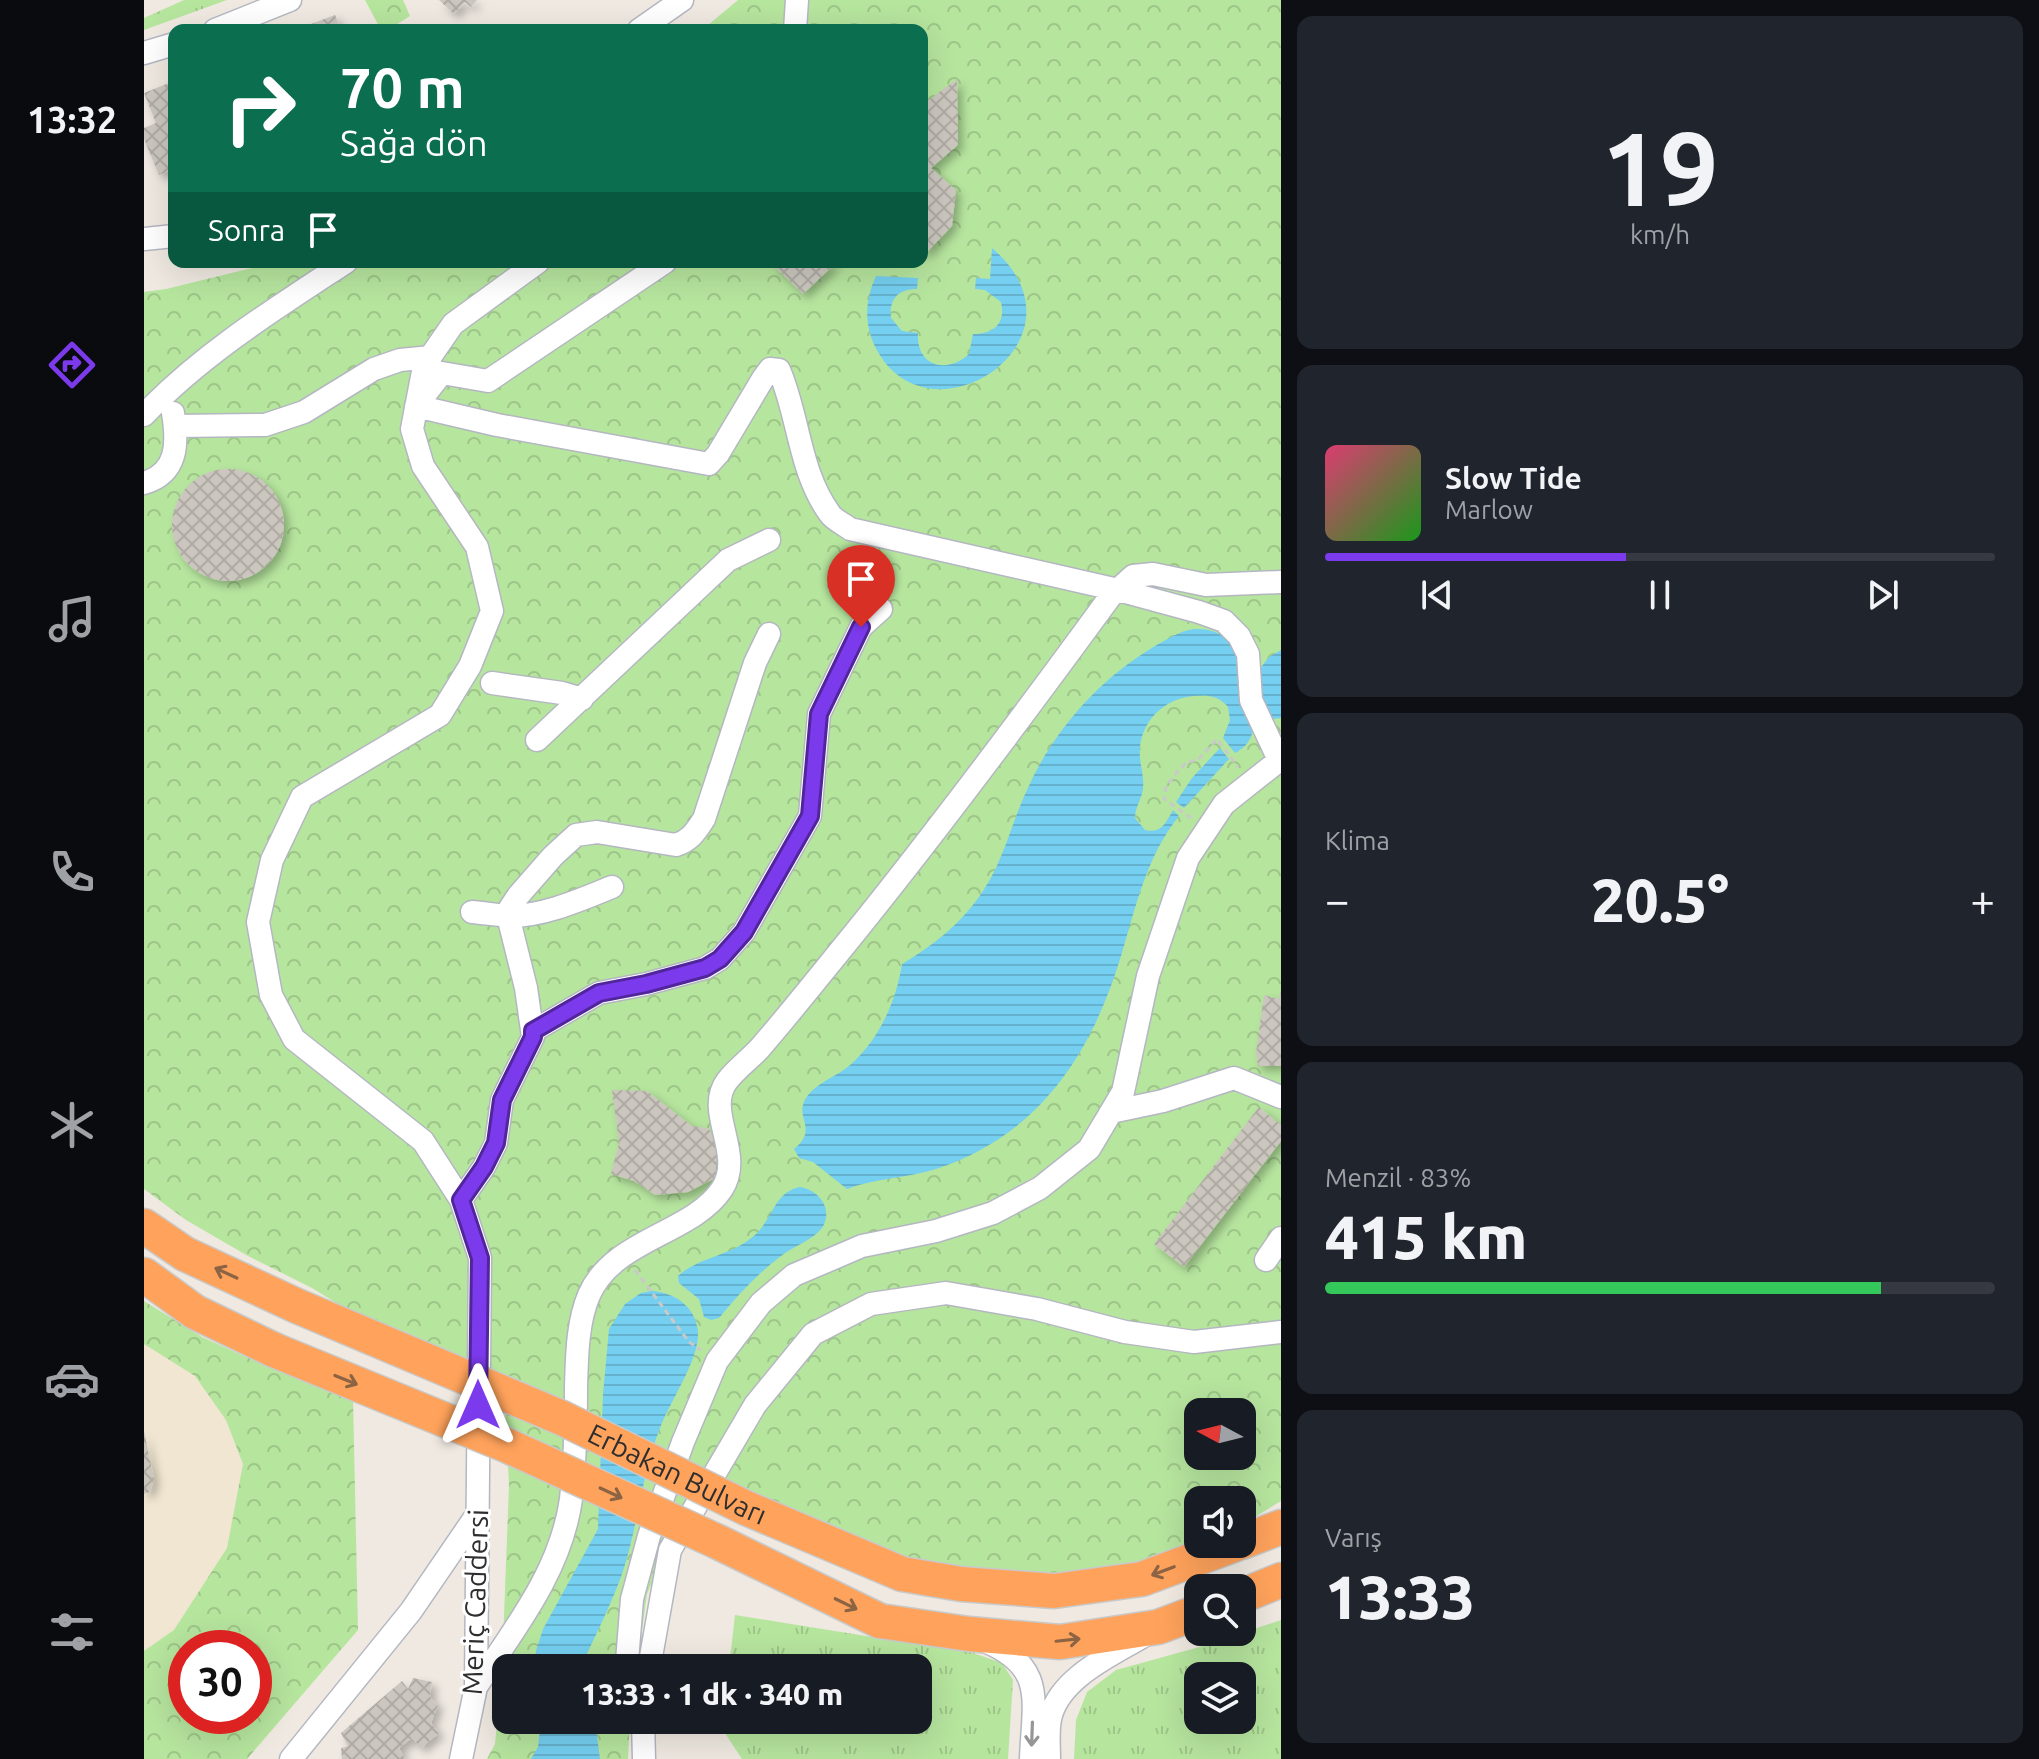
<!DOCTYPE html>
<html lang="tr">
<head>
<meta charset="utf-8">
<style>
  body { margin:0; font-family:Ubuntu,sans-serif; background:#20242c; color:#f1f3f6; height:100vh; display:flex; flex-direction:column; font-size:30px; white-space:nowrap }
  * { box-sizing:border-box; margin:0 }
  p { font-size:26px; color:#9ea1a6 }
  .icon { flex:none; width:44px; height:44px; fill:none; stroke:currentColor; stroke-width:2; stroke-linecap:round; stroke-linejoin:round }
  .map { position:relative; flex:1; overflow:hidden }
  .sheet { display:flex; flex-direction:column; gap:16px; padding:16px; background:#0d0f14; width:758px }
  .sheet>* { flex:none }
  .banner { position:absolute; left:24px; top:24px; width:760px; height:244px; border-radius:16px; box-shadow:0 8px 32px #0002; background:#0b6e4f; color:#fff; overflow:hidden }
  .needle { width:52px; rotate:277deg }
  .tools { position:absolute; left:1040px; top:1398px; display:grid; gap:16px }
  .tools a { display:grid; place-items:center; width:72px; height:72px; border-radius:16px; background:#171b24; box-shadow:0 8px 32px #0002; font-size:40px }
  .speed { position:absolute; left:24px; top:1630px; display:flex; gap:16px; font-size:40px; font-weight:700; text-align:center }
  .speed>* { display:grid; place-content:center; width:104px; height:104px; border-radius:50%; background:#171b24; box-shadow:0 8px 32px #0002; line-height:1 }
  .speed .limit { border:12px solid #d22; background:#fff; color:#111 }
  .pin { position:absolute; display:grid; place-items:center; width:68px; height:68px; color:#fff; margin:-82px -34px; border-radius:50% 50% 50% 0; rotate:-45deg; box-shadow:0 0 8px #0007 }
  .pin .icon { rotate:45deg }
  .me { position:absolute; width:88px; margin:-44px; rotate:0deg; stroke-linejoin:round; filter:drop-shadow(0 0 6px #0008) }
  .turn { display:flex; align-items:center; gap:28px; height:168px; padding:0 40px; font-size:36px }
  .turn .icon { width:104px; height:104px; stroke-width:2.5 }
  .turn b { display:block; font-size:56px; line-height:68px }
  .then { display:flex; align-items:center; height:76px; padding:0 40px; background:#0003; gap:16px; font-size:30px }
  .big { font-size:60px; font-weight:800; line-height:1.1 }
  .sheet .tile { flex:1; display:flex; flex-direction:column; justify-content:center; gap:12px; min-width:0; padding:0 28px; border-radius:16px; background:#20242c }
  .sheet .dial { align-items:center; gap:0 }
  .dial b { font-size:104px; line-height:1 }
  .song { display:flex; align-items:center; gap:24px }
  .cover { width:96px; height:96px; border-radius:12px; background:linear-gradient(135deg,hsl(340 70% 55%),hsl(120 70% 35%)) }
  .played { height:8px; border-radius:4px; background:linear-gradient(90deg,#7c3aed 45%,#363941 45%) }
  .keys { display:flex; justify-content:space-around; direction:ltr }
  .heat { display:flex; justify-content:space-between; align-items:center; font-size:44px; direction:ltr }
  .charge { height:12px; border-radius:6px; background:linear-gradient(90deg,#34c759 83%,#363941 0) }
  .trip { position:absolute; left:348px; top:1654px; width:440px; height:80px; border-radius:16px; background:#171b24; box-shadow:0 8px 32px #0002; font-weight:800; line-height:80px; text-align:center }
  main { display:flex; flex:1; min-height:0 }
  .tabs { display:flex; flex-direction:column; width:144px; justify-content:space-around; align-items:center; background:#090b0e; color:#9ea1a6 }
  .tabs .icon { width:56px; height:56px }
  .tabs .active { color:#7c3aed }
  .tabs b { font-size:36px; color:#f1f3f6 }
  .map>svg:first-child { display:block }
  .education { fill:#f0e6d1 }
  .grass { fill:url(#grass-tufts); fill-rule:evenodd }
  .forest { fill:url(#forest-crowns); fill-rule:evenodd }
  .water { fill:url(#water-rules) }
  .building { fill:url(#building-cross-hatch); filter:url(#shadow) }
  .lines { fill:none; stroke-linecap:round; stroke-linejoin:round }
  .minor-casing { stroke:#b4b7c1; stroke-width:25 }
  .highway-casing { stroke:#c9c9c9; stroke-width:37 }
  .path { stroke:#c9c9c9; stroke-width:3; stroke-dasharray:6 4; stroke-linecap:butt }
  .minor { stroke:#fff; stroke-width:22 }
  .highway { stroke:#ffa35c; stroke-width:34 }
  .highway-bridge-casing { stroke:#c9c9c9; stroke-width:37; stroke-linecap:butt }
  .highway-bridge { stroke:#ffa35c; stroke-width:34 }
  .oneway { stroke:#8c6343 }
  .oneway2 { stroke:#969696 }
  .route-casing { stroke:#51269a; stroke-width:20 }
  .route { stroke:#7c3aed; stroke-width:14 }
  .labels { text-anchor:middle; stroke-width:6; stroke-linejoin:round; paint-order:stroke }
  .street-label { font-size:28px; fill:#2e2e2e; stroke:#fff }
</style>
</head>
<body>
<main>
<nav class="tabs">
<b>13:32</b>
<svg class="icon active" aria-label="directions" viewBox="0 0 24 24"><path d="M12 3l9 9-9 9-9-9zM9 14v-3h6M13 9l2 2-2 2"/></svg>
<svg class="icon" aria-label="music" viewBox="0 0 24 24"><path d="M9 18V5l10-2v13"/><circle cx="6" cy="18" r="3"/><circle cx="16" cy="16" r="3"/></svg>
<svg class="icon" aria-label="phone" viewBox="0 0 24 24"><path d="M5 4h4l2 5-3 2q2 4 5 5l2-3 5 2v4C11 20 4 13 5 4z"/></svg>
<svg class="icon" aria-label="climate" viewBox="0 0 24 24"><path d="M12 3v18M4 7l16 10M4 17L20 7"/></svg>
<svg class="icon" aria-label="car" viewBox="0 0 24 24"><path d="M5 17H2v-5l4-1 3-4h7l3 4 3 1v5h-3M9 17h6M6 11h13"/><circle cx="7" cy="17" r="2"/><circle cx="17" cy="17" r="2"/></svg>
<svg class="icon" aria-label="filters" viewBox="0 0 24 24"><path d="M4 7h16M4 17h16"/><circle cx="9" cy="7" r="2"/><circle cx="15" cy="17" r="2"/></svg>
</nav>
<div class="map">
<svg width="1137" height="1759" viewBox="0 0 1137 1759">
  <defs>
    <pattern id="grass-tufts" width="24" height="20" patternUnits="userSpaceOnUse" patternTransform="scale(2)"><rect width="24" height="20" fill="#b6e59e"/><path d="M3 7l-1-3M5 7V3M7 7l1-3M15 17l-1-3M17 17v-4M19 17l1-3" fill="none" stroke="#9dc588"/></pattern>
    <pattern id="forest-crowns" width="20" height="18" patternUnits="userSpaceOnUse" patternTransform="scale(2)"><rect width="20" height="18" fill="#b6e59e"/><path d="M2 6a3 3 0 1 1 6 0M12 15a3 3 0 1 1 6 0" fill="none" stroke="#9dc588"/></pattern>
    <pattern id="water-rules" width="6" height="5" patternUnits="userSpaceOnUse" patternTransform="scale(2)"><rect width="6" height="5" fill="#75cff0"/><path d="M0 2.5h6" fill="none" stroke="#66b2ce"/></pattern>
    <pattern id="building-cross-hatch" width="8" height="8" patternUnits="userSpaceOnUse" patternTransform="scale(2)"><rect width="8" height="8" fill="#cbc7bf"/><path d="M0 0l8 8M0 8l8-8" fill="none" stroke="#afaba4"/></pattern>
    <filter id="shadow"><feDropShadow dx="5" dy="5" stdDeviation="4" flood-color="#0004"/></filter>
  </defs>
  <rect width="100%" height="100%" fill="#efe9e1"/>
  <path class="education" d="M0,1344L51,1376L82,1420L99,1464L83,1548L30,1630L0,1651Z"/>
  <path class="grass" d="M40,0H83L0,30V18Z
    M591,1615L728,1637L803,1644L858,1663L869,1680L864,1759H598L577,1727L578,1720H774V1668H585Z
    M1137,1620V1759H930L932,1720L943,1692L972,1670L1059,1646ZM1054,1676H1098V1720H1054Z"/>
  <path class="forest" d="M221,0H259L266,16L244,30H237Z
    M594,0H1137V1501L1098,1525V1500H1054V1544L992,1565L907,1574L835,1571L743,1555L556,1474L503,1594L493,1668H362V1720H486L484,1759H343L351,1744L358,1668L365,1485L360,1384L265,1348L168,1288L104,1256L42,1220L0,1189V292L22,289L133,262H778V30H558ZM1054,1412H1098V1456H1054Z
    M0,1301L58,1337L100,1356L209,1397L214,1630L103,1759H0V1651L30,1630L83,1548L99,1464L82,1420L51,1376L0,1344ZM42,1648H110V1716H42Z"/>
  <path class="water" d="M848,248C953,338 789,448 734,352C720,328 720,302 732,276L774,278L773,289C754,289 745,299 747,318L758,331L774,333C772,366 802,375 825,354L829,334C850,334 862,323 857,302L841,290L831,289L832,278L846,279Z
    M1050,629C1066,628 1079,633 1089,646C1099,659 1111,718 1108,734C1105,743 1099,749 1091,753L1079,738L1086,720L1084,707C1075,696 1065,695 1051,696C1018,698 993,725 996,758C997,768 1000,778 999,788C998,799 991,807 991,818L1001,830C1017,834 1022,823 1029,810L1035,816C1002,857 992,907 977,956C947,1055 895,1135 792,1169C763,1178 732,1178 703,1189L669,1162L655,1158L650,1149C677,1127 646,1117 665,1094C675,1082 693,1076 705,1066C735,1040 752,1002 758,964C790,945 818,923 839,891C860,860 867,824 883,790C909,731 955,679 1011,646C1024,639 1035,631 1050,629Z
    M1137,650V718L1129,719L1119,711L1115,670L1125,657Z
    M1076,748L1085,759L1040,808L1032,802L1048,778Z
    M656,1187C675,1190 690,1209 678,1228C669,1240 648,1247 637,1256C613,1274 594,1295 575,1318L567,1320L560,1317L555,1299L535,1283L534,1276C556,1256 586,1257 611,1235C629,1219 630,1192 656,1187Z
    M507,1291C530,1292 551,1306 554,1331C556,1359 526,1401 516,1428C497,1475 494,1529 477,1577C467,1604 454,1630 442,1656L436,1668H391L392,1651L399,1629L454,1529L459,1394L465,1329L481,1304L497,1293Z
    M397,1720H446L453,1736L456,1759H387L394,1747Z"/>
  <path class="building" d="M295,0H333L327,7L321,2L310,14Z
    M191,15L197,30H151Z
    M813,79L814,145L787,168L812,190L808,226L783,252H778V105Z
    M30,81V169L15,175L0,139V128L12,123L0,93Z
    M626,262H693L659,294Z
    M28 525a56 56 0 1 1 112 0a56 56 0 1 1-112 0Z
    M1137,992V1066H1114L1112,1053L1120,995L1134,999Z
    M468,1090L503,1091L548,1126L564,1128L574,1145L571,1178L544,1192L511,1195L490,1181L467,1174L475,1143Z
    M1115,1107L1137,1125V1141L1040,1267L1010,1244Z
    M0,1431L10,1479L6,1492L0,1494Z
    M269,1678L288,1682L286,1697L294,1705L287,1723L295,1733L277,1748L268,1738L255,1748L261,1759H198L197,1748L204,1746L197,1733L258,1681L264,1689Z"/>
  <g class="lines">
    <defs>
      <path id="minor" d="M71,30L146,0
        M495,30L538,0
        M651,30L653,0
        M0,53L30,44
        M0,239L30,236
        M521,262L344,381L298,373L272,406L353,425L565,464L574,454L620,377L626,369L635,370C655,416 655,472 686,514C690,520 700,524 706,529L974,590L1055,612L1080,621L1095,636L1104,654L1107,700L1135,760
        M0,415C58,354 132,308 202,262
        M31,426L121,425L160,412L230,369L256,360L287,357
        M0,483C34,473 34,443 29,413
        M348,683L418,693L438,699
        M393,740L584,560L625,540
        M328,912C340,913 353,915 366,916C400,916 436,900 468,887
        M389,1031L455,993L502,984L561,968L576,959L600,932L666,816L675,714L717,627L737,609
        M967,1112L1019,1101L1090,1078L1137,1097
        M317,1200L340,1167L352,1143L358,1100L389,1037L382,988L365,920L366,908L374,896L409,856L432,835L453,832L532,845C547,840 552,831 560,819L611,663L625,634
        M1122,1260L1137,1238
        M841,1641C903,1667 889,1701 887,1759
        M486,1668L483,1661L488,1599L505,1536L539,1442L573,1361L617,1303L650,1275L718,1246L792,1231L849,1213L896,1188L945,1149L979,1092L1004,976L1044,858L1080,804L1137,759
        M505,1668L526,1550L611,1405L669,1334L727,1304L802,1293L893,1309L981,1332L1050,1342L1137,1332
        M332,1687C371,1628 417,1571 427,1499C431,1463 432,1423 432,1386C433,1357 433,1323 445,1295C469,1239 548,1234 578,1189C601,1153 560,1112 583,1081C592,1069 606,1059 616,1048C648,1011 678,973 709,935C798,825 882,712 966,597L989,576L1009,574L1062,585L1137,582
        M499,1720L500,1759
        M147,1759L267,1611L334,1513
        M317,1759L332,1687L336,1258L317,1200L279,1141L150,1039L127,995L114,922L128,860L158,797L296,715L326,666L348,611L333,547L279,466L268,429L280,366L309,324L394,262
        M905,1759C905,1745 903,1728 907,1715C918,1676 970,1654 1001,1635"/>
      <path id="highway" d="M0,1226L41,1254L153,1306
        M0,1275L51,1312L130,1350
        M1098,1542L1137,1527
        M758,1574L817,1584L910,1591L998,1579L1092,1544
        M1098,1596L1137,1580
        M736,1621L825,1634L916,1642L1014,1627L1054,1612"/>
    </defs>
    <use href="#minor" class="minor-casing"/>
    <use href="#highway" class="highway-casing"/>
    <path class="path" d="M1047,818L1020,799L1022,787L1033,772L1043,762L1054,760L1073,739L1094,767
      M491,1270L545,1342L557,1350"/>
    <use href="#minor" class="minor"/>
    <use href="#highway" class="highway"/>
    <defs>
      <g id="highway-bridge">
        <path id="s1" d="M153,1306L418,1418L602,1508L758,1574"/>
        <path d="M130,1350L362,1445L572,1541L736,1621"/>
      </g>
    </defs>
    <use href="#highway-bridge" class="highway-bridge-casing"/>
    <use href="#highway-bridge" class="highway-bridge"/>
  </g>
  <defs><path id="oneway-shaft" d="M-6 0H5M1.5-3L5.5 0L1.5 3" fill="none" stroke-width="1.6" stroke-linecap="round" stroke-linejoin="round" transform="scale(2)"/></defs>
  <g class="oneway">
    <use href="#oneway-shaft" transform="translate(82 1273) rotate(-155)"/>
    <use href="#oneway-shaft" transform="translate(202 1380) rotate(22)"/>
    <use href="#oneway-shaft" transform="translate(467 1493) rotate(25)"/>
    <use href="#oneway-shaft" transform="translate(1019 1571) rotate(159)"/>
    <use href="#oneway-shaft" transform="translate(702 1604) rotate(26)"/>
    <use href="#oneway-shaft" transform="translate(924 1640) rotate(-6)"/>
  </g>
  <use class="oneway2" href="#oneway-shaft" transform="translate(888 1734) rotate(92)"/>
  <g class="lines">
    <defs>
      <path id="route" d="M334,1405L336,1258L317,1200L340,1167L352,1143L358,1100L389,1037V1031L455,993L502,984L561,968L576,959L600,932L666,816L675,714L717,627"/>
    </defs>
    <use href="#route" class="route-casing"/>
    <use href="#route" class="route"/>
  </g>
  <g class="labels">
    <g class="street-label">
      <text dy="10" stroke="none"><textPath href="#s1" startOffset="416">Erbakan Bulvarı</textPath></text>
      <text transform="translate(331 1602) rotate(-88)" y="10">Meriç Caddersi</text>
    </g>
  </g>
</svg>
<div class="tools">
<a><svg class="needle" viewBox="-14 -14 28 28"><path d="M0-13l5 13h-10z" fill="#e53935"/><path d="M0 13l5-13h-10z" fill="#9ea1a6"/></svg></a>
<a><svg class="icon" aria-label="sound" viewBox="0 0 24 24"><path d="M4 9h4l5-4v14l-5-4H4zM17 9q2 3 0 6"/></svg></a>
<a><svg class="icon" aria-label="search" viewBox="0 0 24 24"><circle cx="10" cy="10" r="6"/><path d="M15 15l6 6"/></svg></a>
<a><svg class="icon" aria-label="layers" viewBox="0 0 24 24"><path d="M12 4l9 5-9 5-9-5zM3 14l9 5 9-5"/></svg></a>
</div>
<div class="speed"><div class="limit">30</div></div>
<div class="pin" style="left:717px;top:627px;background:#d93025"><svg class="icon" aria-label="arrive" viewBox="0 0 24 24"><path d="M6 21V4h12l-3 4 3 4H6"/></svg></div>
<svg class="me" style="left:334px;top:1405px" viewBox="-20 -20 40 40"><path d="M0-17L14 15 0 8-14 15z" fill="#7c3aed" stroke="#fff" stroke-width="4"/></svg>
<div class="trip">13:33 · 1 dk · 340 m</div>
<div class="banner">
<div class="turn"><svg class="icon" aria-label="right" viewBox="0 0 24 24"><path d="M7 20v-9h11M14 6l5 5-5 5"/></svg><div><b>70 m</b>Sağa dön</div></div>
<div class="then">Sonra<svg class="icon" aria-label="arrive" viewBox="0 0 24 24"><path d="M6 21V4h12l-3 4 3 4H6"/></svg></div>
</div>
</div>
<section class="sheet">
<div class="tile dial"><b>19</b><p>km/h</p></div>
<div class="tile">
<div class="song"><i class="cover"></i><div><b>Slow Tide</b><p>Marlow</p></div></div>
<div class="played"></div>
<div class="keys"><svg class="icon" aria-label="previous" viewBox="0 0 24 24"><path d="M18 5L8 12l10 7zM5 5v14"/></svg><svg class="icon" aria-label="pause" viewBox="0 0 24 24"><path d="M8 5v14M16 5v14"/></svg><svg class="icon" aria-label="next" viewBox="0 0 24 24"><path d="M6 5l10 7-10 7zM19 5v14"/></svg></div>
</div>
<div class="tile"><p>Klima</p>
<div class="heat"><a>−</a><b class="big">20.5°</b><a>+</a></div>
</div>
<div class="tile"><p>Menzil · 83%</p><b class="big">415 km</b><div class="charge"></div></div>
<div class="tile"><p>Varış</p><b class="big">13:33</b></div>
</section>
</main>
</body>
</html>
